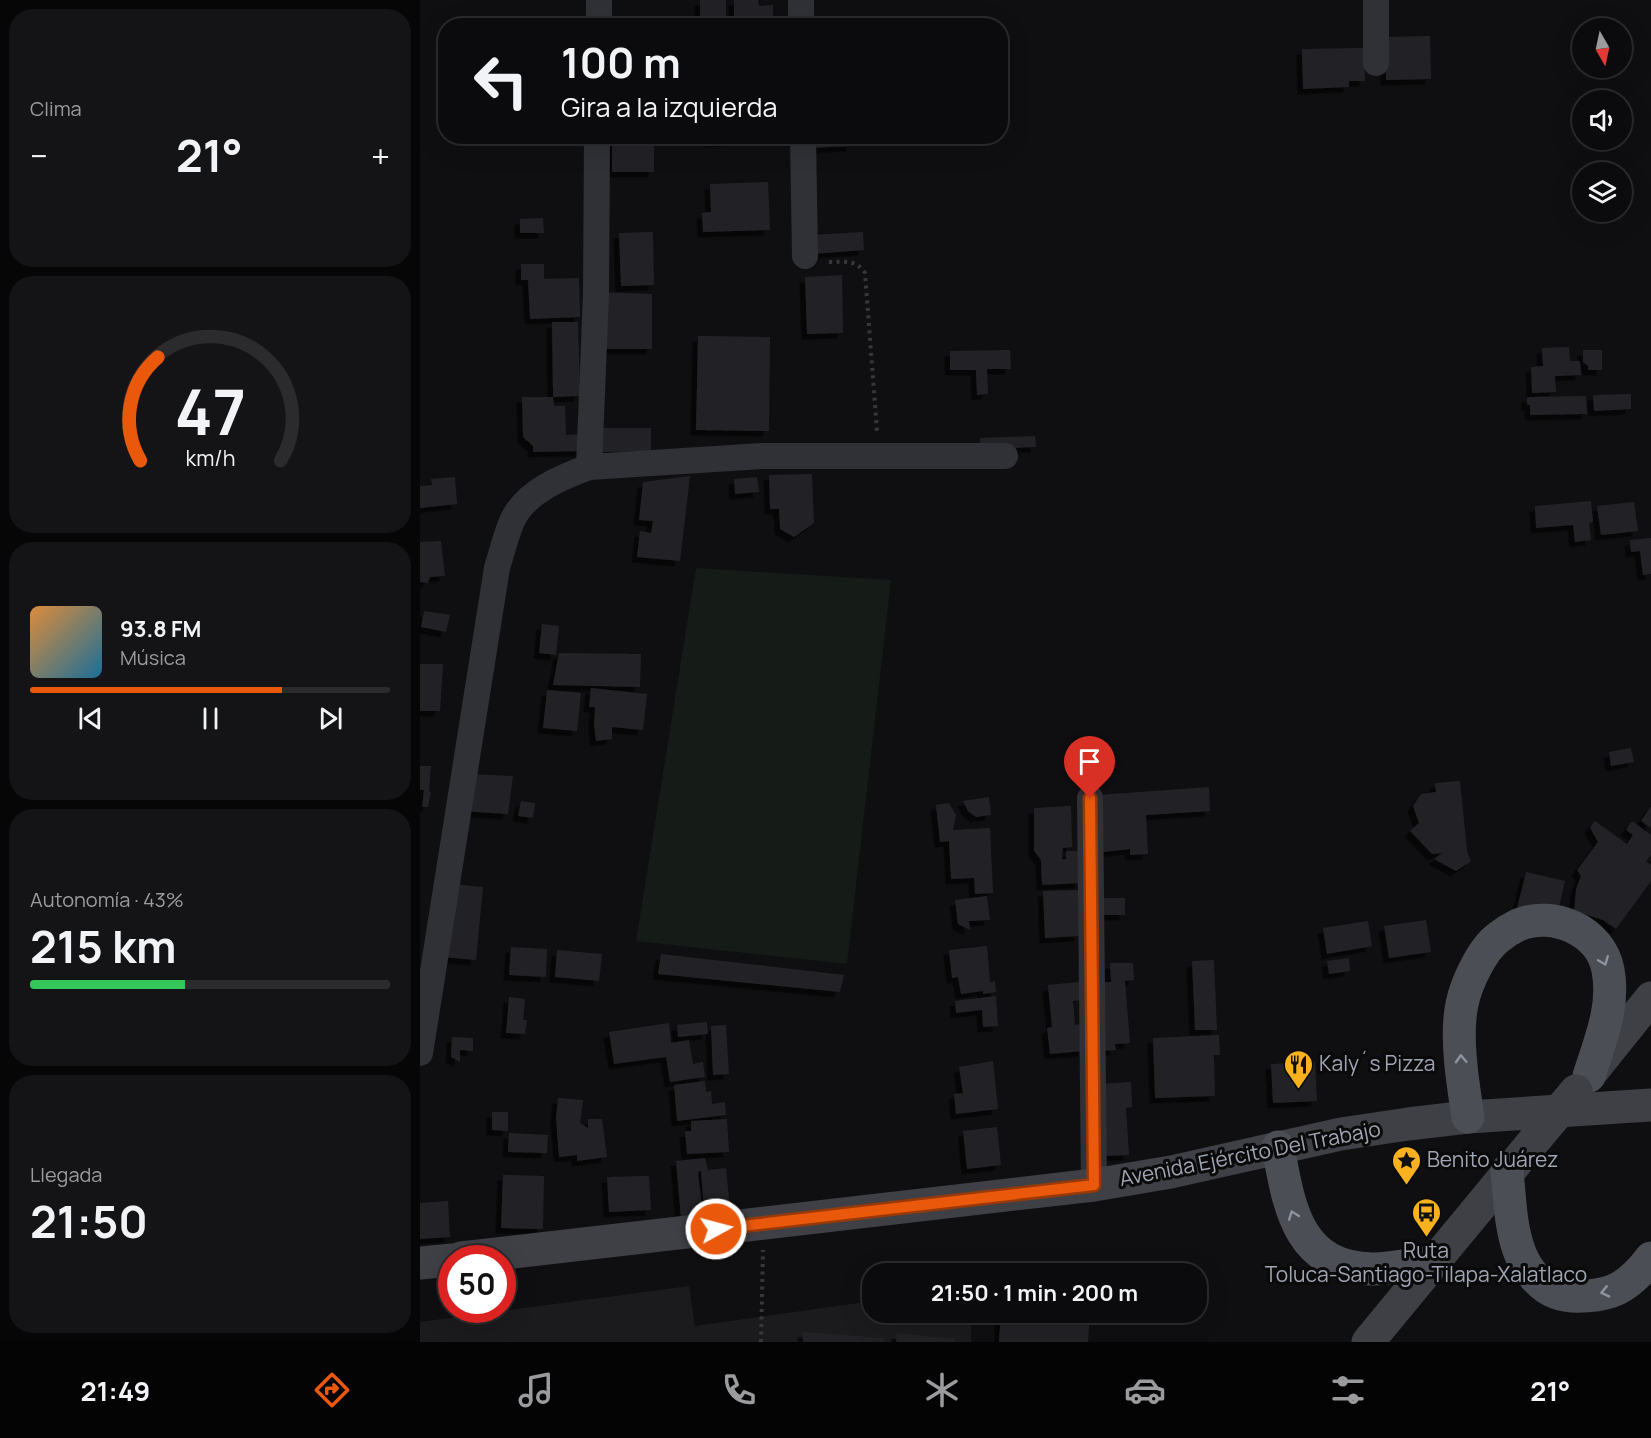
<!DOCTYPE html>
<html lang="es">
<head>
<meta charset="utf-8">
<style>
  body { margin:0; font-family:Manrope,sans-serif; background:#141416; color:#f1f3f6; height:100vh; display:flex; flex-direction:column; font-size:22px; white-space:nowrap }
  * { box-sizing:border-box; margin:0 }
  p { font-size:20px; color:#9a9b9d }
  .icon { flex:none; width:33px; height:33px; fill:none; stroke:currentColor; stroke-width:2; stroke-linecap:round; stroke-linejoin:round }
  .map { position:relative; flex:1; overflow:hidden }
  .side { display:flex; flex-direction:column; gap:9px; padding:9px; background:#060607; width:420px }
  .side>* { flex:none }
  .top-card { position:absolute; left:18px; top:18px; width:570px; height:126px; border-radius:24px; box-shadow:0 6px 24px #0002,0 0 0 2px #2b2b2e; background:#0b0b0d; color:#f1f3f6; overflow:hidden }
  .needle { width:39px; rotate:171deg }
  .tools { position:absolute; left:1152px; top:18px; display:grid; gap:12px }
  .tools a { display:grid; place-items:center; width:60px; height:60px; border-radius:50%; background:#0b0b0d; box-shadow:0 6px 24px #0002,0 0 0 2px #2b2b2e; font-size:30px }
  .speed { position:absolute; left:18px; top:1245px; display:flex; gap:12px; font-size:30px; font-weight:700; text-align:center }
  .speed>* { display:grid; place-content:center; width:78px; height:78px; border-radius:50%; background:#0b0b0d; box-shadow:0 6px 24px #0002,0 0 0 2px #2b2b2e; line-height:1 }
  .speed .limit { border:9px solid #d22; background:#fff; color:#111 }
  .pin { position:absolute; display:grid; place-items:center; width:51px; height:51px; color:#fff; margin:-62px -26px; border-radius:50% 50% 50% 0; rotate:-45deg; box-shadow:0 0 6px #0007 }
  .pin .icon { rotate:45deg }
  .me { position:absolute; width:66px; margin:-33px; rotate:83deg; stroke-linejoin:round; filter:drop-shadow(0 0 4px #0008) }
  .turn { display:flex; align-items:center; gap:21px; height:126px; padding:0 24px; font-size:27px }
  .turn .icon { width:78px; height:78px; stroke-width:2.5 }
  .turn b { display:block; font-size:42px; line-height:51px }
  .big { font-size:45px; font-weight:700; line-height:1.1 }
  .side .tile { flex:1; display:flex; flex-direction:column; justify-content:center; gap:9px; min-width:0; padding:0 21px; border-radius:24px; background:#141416 }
  .side .dial { align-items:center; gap:0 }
  .dial svg { height:156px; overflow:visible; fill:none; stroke:#2b2b2e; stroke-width:7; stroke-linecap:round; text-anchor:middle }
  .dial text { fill:#f1f3f6; stroke:none }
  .song { display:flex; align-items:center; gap:18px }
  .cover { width:72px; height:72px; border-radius:9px; background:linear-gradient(135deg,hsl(30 70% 55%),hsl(200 70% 35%)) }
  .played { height:6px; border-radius:3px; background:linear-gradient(90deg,#ea580c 70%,#2b2b2e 70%) }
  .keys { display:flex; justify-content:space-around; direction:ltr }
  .heat { display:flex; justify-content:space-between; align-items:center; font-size:33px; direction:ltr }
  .charge { height:9px; border-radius:4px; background:linear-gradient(90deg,#34c759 43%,#2b2b2e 0) }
  .trip { position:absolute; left:442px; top:1263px; width:345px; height:60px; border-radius:24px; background:#0b0b0d; box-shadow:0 6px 24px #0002,0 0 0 2px #2b2b2e; font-weight:700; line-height:60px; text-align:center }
  .tab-bar { display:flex; height:96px; justify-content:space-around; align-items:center; background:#040405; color:#9a9b9d }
  .tab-bar .icon { width:42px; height:42px }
  .tab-bar .active { color:#ea580c }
  .tab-bar b { font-size:27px; color:#f1f3f6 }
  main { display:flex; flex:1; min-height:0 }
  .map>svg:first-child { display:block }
  .built { fill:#1b1b1e }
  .green { fill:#151b16 }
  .building { fill:#222225; filter:url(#shadow) }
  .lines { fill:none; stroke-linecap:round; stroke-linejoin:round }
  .path { stroke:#36383d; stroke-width:4; stroke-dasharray:3 4.5; stroke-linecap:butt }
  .street { stroke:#303136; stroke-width:26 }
  .secondary { stroke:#3e4046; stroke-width:33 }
  .primary { stroke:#4c4e55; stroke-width:33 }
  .secondary-bridge { stroke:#3e4046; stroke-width:33 }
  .oneway { stroke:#8e949f }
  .route-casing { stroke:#983908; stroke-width:15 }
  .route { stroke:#ea580c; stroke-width:10 }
  .labels { text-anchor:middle; stroke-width:6; stroke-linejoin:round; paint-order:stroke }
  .poi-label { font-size:21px; fill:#9fa5b2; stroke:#0a0a0b; text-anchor:start }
  .street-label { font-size:21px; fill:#9fa5b2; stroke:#0a0a0b }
</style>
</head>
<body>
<main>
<section class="side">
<div class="tile"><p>Clima</p>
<div class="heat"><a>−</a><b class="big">21°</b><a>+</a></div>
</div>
<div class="tile dial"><svg viewBox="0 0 100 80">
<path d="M14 69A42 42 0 1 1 86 69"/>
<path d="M14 69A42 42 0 0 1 23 16" stroke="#ea580c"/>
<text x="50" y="56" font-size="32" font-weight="700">47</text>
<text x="50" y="72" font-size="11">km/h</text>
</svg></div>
<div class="tile">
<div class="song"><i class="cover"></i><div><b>93.8 FM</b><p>Música</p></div></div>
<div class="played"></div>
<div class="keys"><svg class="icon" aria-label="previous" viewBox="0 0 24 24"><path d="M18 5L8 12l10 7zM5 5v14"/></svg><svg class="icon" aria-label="pause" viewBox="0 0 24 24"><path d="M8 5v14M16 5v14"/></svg><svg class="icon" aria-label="next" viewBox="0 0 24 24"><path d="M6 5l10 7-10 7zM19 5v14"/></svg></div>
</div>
<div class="tile"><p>Autonomía · 43%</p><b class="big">215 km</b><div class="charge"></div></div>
<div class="tile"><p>Llegada</p><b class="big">21:50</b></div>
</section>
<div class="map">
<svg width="1231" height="1342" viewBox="0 0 1231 1342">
  <defs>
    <filter id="shadow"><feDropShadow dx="-5.5" dy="5.5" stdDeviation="0" flood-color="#0009"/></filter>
  </defs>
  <rect width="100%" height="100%" fill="#0f0f11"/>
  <path class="built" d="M269,1286L275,1326L453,1301V1312L551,1313V1342H0V1322Z"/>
  <path class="green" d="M276,568L471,580L427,964L216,941Z"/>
  <path class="building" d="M280,0H306V19H280Z
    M314,0H338L339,6L353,5V17L314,19Z
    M1010,36L1011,79L966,80L965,37Z
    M944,48L945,81H929V87L883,89L882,49Z
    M192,136H234V172H192Z
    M290,136H318V140L290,142Z
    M392,136H431L432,146L392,148Z
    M348,182L350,230L283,232L282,213L291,212L290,184Z
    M123,218L124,233H100V219Z
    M233,232L234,285L201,286L199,233Z
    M443,232L444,250L392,254L391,235Z
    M101,264H124V279L159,278L160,317L110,319L108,280H101Z
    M422,275L423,333L387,334L385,277Z
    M179,292L232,294V349H184Z
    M132,322H158L160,396L133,397Z
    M278,336L350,337L349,431L276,430Z
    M1149,347L1150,361H1160L1161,375L1135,376L1136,392L1112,393L1111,367L1123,366L1122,348Z
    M590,350L591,369H567L568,394L557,395L556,370H530V351Z
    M1163,350H1182V370H1168V366L1163,362Z
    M1211,394V409L1174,411L1173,395Z
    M1166,396L1167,414L1110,415V405H1107V397Z
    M102,397H133L134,406H145L146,435L160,434L161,451L113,452V446L103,437Z
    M179,428H231V451L180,452Z
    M615,436L616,447L560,449V438Z
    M392,474L394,523L374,537L360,529L359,509H350L349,475Z
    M270,476L260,561L217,557L220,531L231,533L233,521L219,520L223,482Z
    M35,477L37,504L0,508V486L12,485L11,479Z
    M337,477L339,492L315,494L314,479Z
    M1171,501L1173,522L1169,523L1171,540L1155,542L1153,525L1116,528L1115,506Z
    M1214,502L1218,531L1181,535L1177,506Z
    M1231,538V574L1223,575L1220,551L1211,552L1210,540Z
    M21,541L25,576L10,577L8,583L0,582V542Z
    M4,611L30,615L26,632L1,627Z
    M122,624L139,626L136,655L119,653Z
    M139,653L221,654L220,687L133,685Z
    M0,664H23L20,711H0Z
    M171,688L227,694L223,730L192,727V739L176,741L174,725L175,707H169Z
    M127,690L161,693L157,731L123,728Z
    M1211,748L1214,762L1191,766L1189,752Z
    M0,766H11L9,791L11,792L8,807H2L4,790H0Z
    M47,774L93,776L88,814L40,811Z
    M1040,781L1047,851L1051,861L1036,871L1014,859L1022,853L1012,854L990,831L999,823L993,806L1001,794L1016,792L1015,783Z
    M789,787L790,811L726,815L728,854L710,855V849L683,852L678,795Z
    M569,797L571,815L556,817L548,811L543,801Z
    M101,801L115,803L113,818L98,816Z
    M529,803L536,815L533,830L570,828L573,893L555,894L554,878L531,879L529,841L520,842L516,805Z
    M651,806L652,847L643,848L642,859H646V851H659L661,883L622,885L621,860L614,851V808Z
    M1231,806V828L1221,821Z
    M1175,821L1207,844L1213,835L1206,830L1212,821L1231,835V855L1226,861L1231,865V881L1196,929L1183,920L1154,911L1156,889L1161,876L1157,870L1178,842L1170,828Z
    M1106,872L1145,881L1139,907L1130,915L1097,908Z
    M30,884L63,887L56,960L22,957Z
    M658,890L660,936L625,938L623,891Z
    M567,896L570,920L549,921L550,930L538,924L535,900Z
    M678,898H705V915H679Z
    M1006,920L1011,952L969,958L964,926Z
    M948,921L952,946L907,954L903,928Z
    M567,946L570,982L575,981L576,992L563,994V991L541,994L538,977L532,978L529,950Z
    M91,947L127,949L126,977L89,975Z
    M137,950L182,954L179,981L135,977Z
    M241,954L424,975L420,992L238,974Z
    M929,958L930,971L909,974L907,961Z
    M794,960L797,1030H775L772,961Z
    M690,963H713L714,980L705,981L710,1043L695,1044L696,1050L682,1051L676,983L691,982Z
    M659,982L660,1000L653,1001L655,1025L661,1024L664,1051L630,1054L627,1028L632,1027L628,985Z
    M576,996L578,1026L563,1027L562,1010L536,1013L535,1001Z
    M89,997L105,999L103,1020H107L105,1034L86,1033Z
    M287,1022L288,1034L258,1037L257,1025Z
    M249,1023L251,1043L269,1040L273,1064L283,1062L285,1077L250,1082L246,1057L194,1064L189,1032Z
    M306,1025L309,1074L293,1075L291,1026Z
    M799,1035L800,1055H794L795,1096L735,1098L733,1038Z
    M32,1037L53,1038V1051L40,1050V1062L31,1057Z
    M573,1061L578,1109L536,1114L534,1094L543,1093L539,1067Z
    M895,1062L897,1101L853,1103L851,1064Z
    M285,1081L286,1092L291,1091L292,1104L305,1102L306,1115L257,1121L254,1085Z
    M711,1082L712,1107L706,1108L709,1155L684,1156L680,1084Z
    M138,1098L163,1100L160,1123L168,1128V1119H182L187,1157L157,1161V1155L139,1157L136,1118Z
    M72,1112H88V1131L72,1130Z
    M307,1119L309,1152L267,1154L265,1131H271V1121Z
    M577,1127L581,1165L547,1169L543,1131Z
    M89,1133L128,1135L127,1153L88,1152Z
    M285,1158L288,1170L306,1168L310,1209L284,1212L281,1171L278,1172L283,1215L261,1218L256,1161Z
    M83,1175L124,1176L123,1229L81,1228Z
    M229,1176L231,1210L189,1212L187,1177Z
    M28,1201L30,1237L0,1239V1203Z
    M581,1312H670L668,1342H579Z
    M383,1332L464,1338V1342H383Z
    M477,1333L535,1339V1342H476Z"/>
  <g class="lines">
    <path class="path" d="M409,262C424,262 436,259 445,273L457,431
      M341,1342L343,1250"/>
    <path class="street" d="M381,0V26
      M956,0V63
      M179,26V0
      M383,136L385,256
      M169,467L176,294L177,136
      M670,798L674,1185
      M0,1053L77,568C82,552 86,534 93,519C107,491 142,477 169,467L342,456H585"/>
    <path class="secondary" d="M1170,1074L1231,998
      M41,1258L674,1185L751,1172L921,1134L988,1124L1048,1117L1231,1105
      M0,1263L32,1260
      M948,1342L1118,1136"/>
    <path class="primary" d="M1048,1117C1043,1084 1035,1037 1042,1004C1046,984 1062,949 1079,937C1084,933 1092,928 1098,925C1133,910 1181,931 1188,970C1195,1007 1180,1041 1169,1076
      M858,1147C869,1206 877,1268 953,1269C972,1269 993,1264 1013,1262
      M1087,1171C1090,1199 1090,1227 1100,1253C1106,1269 1121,1288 1137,1293C1152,1299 1183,1296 1197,1289C1211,1282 1222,1270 1231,1258"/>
    <path class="secondary-bridge" d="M1118,1136L1156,1091"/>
  </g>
  <defs><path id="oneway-chevron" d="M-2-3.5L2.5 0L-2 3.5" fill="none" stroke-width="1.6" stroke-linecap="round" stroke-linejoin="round" transform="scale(1.5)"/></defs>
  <g class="oneway">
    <use href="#oneway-chevron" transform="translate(1184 961) rotate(68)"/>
    <use href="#oneway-chevron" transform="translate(1041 1059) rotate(-93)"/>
    <use href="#oneway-chevron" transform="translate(873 1215) rotate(-111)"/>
    <use href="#oneway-chevron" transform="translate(1185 1292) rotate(167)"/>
  </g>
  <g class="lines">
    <defs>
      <path id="route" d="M296,1229L674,1185L670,798"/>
    </defs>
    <use href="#route" class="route-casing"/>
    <use href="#route" class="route"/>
  </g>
  <defs>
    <symbol id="restaurant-pin" viewBox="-11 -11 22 30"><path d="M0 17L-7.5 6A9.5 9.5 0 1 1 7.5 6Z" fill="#f9b11e" stroke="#0a0a0b"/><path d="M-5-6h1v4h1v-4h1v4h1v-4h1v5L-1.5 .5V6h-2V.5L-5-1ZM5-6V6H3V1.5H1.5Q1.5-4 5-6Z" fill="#111"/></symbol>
    <symbol id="sight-pin" viewBox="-11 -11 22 30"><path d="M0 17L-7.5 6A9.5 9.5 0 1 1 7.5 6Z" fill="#f9b11e" stroke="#0a0a0b"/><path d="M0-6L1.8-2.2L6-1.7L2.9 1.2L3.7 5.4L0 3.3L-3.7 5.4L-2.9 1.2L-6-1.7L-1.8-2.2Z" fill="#111"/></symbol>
    <symbol id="bus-pin" viewBox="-11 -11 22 30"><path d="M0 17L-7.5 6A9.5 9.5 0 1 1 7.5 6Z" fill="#f9b11e" stroke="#0a0a0b"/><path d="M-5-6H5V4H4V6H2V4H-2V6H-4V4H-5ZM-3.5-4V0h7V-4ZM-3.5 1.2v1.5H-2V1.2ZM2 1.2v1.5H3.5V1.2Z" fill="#111"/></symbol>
  </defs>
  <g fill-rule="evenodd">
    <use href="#restaurant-pin" x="862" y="1048" width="33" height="45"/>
    <use href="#sight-pin" x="970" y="1144" width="33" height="45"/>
    <use href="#bus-pin" x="990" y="1196" width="33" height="45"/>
  </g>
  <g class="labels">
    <g class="poi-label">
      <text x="899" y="1071">Kaly´s Pizza</text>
      <text x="1007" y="1167">Benito Juárez</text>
      <text x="1006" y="1258" text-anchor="middle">Ruta<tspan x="1006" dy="24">Toluca-Santiago-Tilapa-Xalatlaco</tspan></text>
    </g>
    <g class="street-label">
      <text transform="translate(830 1154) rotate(-11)" y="7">Avenida Ejército Del Trabajo</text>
    </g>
  </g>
</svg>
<div class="tools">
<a><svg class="needle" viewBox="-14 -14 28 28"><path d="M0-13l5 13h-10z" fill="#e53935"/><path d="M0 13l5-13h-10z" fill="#9a9b9d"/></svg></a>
<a><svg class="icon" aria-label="sound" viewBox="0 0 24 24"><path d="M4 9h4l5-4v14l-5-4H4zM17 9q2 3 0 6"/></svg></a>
<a><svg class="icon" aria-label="layers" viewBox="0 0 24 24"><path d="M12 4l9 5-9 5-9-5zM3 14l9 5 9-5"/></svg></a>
</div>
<div class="speed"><div class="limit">50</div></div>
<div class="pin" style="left:670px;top:798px;background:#d93025"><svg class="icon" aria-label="arrive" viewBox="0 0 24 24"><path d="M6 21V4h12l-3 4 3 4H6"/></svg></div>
<svg class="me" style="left:296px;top:1229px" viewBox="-20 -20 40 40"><circle r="17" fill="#ea580c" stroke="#fff" stroke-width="3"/><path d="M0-11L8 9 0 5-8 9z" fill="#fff"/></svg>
<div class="trip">21:50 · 1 min · 200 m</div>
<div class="top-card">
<div class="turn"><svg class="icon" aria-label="left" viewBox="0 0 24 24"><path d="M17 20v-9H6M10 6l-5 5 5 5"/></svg><div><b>100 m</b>Gira a la izquierda</div></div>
</div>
</div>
</main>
<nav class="tab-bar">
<b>21:49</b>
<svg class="icon active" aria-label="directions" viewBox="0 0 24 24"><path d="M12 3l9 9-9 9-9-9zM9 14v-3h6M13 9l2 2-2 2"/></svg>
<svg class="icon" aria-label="music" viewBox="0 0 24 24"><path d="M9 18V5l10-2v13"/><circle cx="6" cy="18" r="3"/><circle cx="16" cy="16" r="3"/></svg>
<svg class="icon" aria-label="phone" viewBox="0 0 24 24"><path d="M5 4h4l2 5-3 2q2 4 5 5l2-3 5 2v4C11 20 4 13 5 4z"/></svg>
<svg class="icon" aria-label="climate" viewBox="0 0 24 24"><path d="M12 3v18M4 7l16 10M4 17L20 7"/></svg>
<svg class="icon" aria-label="car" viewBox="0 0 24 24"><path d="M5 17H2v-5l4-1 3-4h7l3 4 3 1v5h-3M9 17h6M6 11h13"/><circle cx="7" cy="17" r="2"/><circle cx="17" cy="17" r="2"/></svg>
<svg class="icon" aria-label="filters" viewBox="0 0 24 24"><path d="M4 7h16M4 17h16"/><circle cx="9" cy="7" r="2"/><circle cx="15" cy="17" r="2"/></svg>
<b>21°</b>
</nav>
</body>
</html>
